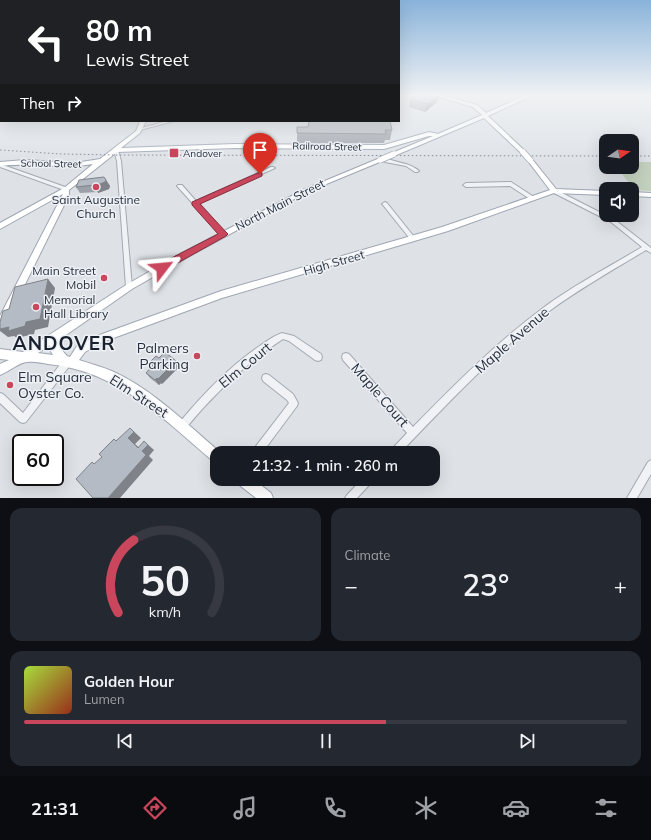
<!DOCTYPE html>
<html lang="en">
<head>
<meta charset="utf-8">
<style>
  body { margin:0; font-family:Mulish,sans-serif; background:#242831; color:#f1f3f6; height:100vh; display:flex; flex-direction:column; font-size:15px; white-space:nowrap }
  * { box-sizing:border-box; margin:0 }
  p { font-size:13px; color:#9ea1a6 }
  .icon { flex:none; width:22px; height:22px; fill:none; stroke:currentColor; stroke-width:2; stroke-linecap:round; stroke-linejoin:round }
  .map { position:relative; height:498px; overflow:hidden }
  .drawer { display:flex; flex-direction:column; gap:10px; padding:10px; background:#0d0f14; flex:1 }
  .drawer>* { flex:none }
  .top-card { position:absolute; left:0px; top:0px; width:400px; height:122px; box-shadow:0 4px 16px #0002; background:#202124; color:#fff; overflow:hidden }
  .needle { width:26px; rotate:77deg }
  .fabs { position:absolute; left:599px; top:134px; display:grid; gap:8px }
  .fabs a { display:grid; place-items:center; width:40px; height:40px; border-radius:8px; background:#171b24; box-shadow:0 4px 16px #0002; font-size:20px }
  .speed { position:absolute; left:12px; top:434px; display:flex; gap:8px; font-size:20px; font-weight:700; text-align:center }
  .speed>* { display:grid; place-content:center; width:52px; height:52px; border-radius:50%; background:#171b24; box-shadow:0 4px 16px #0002; line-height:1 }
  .speed .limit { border:2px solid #111; border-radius:6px; background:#fff; color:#111 }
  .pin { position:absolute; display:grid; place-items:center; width:34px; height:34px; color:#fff; margin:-41px -17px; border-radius:50% 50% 50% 0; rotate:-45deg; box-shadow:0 0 4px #0007 }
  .pin .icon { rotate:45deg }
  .me { position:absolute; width:44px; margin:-22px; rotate:61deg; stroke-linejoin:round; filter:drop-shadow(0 0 3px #0008) }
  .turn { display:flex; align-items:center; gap:14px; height:84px; padding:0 20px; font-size:18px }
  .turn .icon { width:52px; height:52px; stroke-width:2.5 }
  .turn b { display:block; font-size:28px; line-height:34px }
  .then { display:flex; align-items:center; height:38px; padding:0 20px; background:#0003; gap:8px; font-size:15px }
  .big { font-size:30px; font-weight:600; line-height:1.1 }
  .drawer .tile { flex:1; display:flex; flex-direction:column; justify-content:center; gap:6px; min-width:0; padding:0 14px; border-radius:12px; background:#242831 }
  .drawer .dial { align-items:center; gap:0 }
  .dial svg { height:104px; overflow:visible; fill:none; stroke:#363941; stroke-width:7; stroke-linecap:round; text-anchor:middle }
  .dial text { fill:#f1f3f6; stroke:none }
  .song { display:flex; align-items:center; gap:12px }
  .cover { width:48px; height:48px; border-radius:6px; background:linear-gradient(135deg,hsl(80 70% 55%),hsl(10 70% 35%)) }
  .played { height:4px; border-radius:2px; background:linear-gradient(90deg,#c9465d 60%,#363941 60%) }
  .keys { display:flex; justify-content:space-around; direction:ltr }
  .heat { display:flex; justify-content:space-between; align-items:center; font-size:22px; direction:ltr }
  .drawer .tiles { flex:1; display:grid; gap:10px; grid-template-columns:1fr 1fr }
  .tile:last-child { grid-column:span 2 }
  .trip { position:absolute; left:210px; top:446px; width:230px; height:40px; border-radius:12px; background:#171b24; box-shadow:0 4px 16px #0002; font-weight:600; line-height:40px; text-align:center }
  .menu { display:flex; height:64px; justify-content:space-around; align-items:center; background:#090b0e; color:#9ea1a6 }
  .menu .icon { width:28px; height:28px }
  .menu .on { color:#c9465d }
  .menu b { font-size:18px; color:#f1f3f6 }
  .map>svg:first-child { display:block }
  .green { fill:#c4d1bf }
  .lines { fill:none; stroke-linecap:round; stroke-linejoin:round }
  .minor-casing { stroke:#a4a9b1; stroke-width:2 }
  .major-casing { stroke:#9ea6b2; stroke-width:2 }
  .minor { fill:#f0f2f5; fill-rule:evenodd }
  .major { fill:#fff; fill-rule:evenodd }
  .rail { stroke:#788290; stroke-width:1; stroke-dasharray:1.5 2.5; stroke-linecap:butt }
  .major-bridge-casing { stroke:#9ea6b2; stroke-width:7; stroke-linecap:butt }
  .major-bridge { stroke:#fff; stroke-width:5.5 }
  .wall { fill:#9ca1a9 }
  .shaded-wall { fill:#7f8389 }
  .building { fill:#b5bbc4; stroke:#7f8389 }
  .route { fill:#c9465d; stroke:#832e3c }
  .poi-dot { fill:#c9465d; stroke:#edf1f5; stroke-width:1.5 }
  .labels { text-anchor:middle; stroke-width:3; stroke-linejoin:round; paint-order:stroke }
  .far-street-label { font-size:10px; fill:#28303d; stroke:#edf1f5 }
  .far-poi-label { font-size:10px; fill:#28303d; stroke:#edf1f5; text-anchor:start }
  .poi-label { font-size:12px; fill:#28303d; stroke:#edf1f5 }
  .street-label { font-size:12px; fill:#28303d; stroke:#edf1f5 }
  .near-street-label { font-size:14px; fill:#28303d; stroke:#edf1f5 }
  .near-poi-label { font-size:14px; fill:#28303d; stroke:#edf1f5; text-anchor:end }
  .near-district-label { font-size:19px; font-weight:bold; letter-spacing:1px; fill:#1a212e; stroke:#edf1f5 }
</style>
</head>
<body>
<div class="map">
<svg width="651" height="498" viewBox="0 0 651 498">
  <rect width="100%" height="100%" fill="#dee2e7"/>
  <path class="green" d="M632,162H651V191L634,190L617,167H632Z"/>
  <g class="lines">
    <defs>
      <path id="minor" d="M167,121H174L140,130L138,129Z
        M114,149H118V150L121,161L132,287L131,289L129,290L127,289L126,287L117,161L114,150Z
        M381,157C385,157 387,159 391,160C402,164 410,163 419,171L417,172H415L406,166L385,162L381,159Z
        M0,164L68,188L69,189L66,191L64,190L0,167Z
        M271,167H273L275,168L199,203L225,233L226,234L225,235H221L177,186L178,185H182L196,201Z
        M511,182L534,197L535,198L534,199H530L510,186L466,187L463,185L466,183Z
        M554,189L615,220L651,248V253L646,250C613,270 579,289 548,312C494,354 447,404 400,453H389L391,450L407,433L343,360L342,357L343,354L346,353L349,354L413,427C454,385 496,343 543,308C574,285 609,267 642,247L611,222L552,192V190Z
        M385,202L387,203L415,238L416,239L415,240H411L383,205L382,204Z
        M282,333L294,336L321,354L322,357L321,360L318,361L315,360L289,341L283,339C245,364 214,394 185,429L182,430L179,429L178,426L179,423C202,395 228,368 258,347C266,342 273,336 282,333Z
        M68,357L71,358L72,361L71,364L26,422L23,423L20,422L0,403V393L3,394L23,413L65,358Z
        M266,374L269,375L293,394L298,403L297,406L262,453H251L253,450L289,403L287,400L263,381L262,378L263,375Z
        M651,460V474L637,498H627L648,462Z
        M362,479H374L372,482L357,498H345L347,495Z"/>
      <path id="major" d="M436,95H442L477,105L486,113L526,95H531V96L488,116L526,152L525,153H521L484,118L394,156L391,154L392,153L433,136H429L384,149L235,148L117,152L69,190V195L3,329L0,330V316L63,194L0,229V223L64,188L93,164C63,170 31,162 0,166V162L25,160L75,163L100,159L136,131L140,121H146L140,133L121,148L235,144L384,145L429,132L438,134L482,115L473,107L436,96Z
        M380,158L382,159V161L307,192L186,258L132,289L66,335L59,347L67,356L70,357L77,346L94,337L221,291L442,227L550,190L528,161V159H532L556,189L606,191V195L554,193L448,231L222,298L100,343L85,352L79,360C91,364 103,367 114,372C153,390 188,425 221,453H217V463L213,461C162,418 118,371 48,364C42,363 34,361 27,362C20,362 8,372 0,375V364L9,360L0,359V349L23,352L126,285L180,254L303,190ZM50,345L49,348L53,355L38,353Z
        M632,192L651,193V197L632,196Z
        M237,479H253L271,493L273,498H256L238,484Z"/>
    </defs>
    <use href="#minor" class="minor-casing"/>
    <use href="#major" class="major-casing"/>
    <use href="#minor" class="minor"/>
    <use href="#major" class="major"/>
    <path class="rail" d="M0,150L61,154L117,155L606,156
      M632,156H651"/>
    <defs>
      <path id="major-bridge" d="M523,152L530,160
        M380,160L394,154"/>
    </defs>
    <use href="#major-bridge" class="major-bridge-casing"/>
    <use href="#major-bridge" class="major-bridge"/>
  </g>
  <path class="wall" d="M439,95L437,102L425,112L409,107L410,99Z
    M392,130L390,140H385L384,143H297V133Z
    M106,180L110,186L109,189L98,193V192L80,193L76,187Z
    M159,358L176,361L180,366L162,384L161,383L159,385L150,378L146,373L153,366L150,362Z"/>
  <path class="shaded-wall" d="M439,95L437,102L425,112L427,104Z
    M106,180L110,186L109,189L98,193L95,186Z
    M48,279L55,288L48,327L35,330L34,334L17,338L14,336L8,337L0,331V329L26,322Z
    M176,361L180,366L162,384L158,379Z
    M157,378L161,383L159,385L155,380Z
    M130,428L141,438L135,444L143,451L144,441L154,450L149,456L153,460L120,498H108L138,448L128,438Z"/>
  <path class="building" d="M416,95H439L427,104L410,99Z
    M309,121H390L392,130H385L386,134L297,133V127H308Z
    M104,177L106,180L105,182L95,186V185L76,187L79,180Z
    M48,279L40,319L26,322L25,326L8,331L9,327L0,329V322L3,311L9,309L15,287Z
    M165,352L176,361L158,379L157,378L155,380L146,373L153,365L150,362L156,356L159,358Z
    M130,428L134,432L128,438L138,448L144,441L148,445L142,451L146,455L108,498H93L76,479L92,462L94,464L102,457L99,454L114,439L116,441Z"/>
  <linearGradient id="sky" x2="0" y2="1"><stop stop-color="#89b3da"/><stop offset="0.58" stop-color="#f0f2f4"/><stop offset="1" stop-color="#f0f2f4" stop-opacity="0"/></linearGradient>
  <rect width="651" height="164" fill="url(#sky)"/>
  <path class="route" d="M260,172L262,173V176L200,204L226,232L228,234L226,236L165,270H158L157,268L158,265L218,234L192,205V202Z"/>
  <g class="poi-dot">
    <rect x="169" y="148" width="10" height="10" rx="2"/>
    <circle cx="96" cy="187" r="4"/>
    <circle cx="104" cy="278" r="4"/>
    <circle cx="36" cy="307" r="4"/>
    <circle cx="197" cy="356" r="4"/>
    <circle cx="10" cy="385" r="4"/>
  </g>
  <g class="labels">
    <g class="far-street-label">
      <text transform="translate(327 146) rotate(1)" y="4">Railroad Street</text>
      <text transform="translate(51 163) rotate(1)" y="4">School Street</text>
    </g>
    <g class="far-poi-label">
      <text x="183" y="157">Andover</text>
    </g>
    <g class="poi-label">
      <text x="96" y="204">Saint Augustine<tspan x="96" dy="14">Church</tspan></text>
      <text x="96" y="275" text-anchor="end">Main Street<tspan x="96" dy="14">Mobil</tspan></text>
      <text x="44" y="304" text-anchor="start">Memorial<tspan x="44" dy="14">Hall Library</tspan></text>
    </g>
    <g class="street-label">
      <text transform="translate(280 205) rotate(-27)" y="4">North Main Street</text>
      <text transform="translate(334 263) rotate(-16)" y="4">High Street</text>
    </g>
    <g class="near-street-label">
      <text transform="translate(512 340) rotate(-41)" y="5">Maple Avenue</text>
      <text transform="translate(245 365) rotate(-39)" y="5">Elm Court</text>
      <text transform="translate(380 395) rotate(49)" y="5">Maple Court</text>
      <text transform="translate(139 396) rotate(33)" y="5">Elm Street</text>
    </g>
    <g class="near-poi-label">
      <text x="189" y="353">Palmers<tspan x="189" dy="16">Parking</tspan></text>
      <text x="18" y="382" text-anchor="start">Elm Square<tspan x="18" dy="16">Oyster Co.</tspan></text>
    </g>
    <g class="near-district-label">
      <text x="64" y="350">ANDOVER</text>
    </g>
  </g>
</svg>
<div class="fabs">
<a><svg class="needle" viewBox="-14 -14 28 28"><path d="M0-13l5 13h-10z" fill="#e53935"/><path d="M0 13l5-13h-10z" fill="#9ea1a6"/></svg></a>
<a><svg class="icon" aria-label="sound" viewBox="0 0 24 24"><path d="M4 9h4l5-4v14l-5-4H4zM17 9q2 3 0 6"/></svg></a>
</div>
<div class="speed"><div class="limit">60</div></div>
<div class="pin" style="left:260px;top:174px;background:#d93025"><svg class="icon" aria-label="arrive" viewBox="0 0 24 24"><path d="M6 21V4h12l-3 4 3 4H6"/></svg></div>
<svg class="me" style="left:162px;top:268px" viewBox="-20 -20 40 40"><path d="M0-17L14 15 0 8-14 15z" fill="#c9465d" stroke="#fff" stroke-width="4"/></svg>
<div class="trip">21:32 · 1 min · 260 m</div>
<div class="top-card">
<div class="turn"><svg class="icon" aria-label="left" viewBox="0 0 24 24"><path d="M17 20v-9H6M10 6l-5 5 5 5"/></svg><div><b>80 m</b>Lewis Street</div></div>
<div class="then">Then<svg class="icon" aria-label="right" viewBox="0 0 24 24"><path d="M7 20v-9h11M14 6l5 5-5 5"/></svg></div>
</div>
</div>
<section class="drawer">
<div class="tiles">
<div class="tile dial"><svg viewBox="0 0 100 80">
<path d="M14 69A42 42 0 1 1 86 69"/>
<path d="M14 69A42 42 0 0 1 26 13" stroke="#c9465d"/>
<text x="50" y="56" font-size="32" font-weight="700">50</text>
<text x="50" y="72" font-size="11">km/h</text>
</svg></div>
<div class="tile"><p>Climate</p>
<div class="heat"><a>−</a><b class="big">23°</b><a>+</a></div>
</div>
<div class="tile">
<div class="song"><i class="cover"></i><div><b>Golden Hour</b><p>Lumen</p></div></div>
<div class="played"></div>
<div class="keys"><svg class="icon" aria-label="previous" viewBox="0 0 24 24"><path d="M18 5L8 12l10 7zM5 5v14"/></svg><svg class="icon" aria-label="pause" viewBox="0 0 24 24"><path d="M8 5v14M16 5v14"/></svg><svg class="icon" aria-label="next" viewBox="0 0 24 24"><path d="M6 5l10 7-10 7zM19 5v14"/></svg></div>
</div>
</div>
</section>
<nav class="menu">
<b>21:31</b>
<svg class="icon on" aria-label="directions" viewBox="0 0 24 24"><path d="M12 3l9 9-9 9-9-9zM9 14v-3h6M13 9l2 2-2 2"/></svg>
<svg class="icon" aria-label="music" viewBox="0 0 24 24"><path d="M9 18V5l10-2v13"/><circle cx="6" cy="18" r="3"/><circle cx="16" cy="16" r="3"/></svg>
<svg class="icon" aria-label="phone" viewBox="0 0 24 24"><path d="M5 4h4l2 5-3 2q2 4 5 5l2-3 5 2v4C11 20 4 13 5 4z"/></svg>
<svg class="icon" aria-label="climate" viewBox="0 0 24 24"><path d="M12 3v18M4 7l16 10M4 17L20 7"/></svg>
<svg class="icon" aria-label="car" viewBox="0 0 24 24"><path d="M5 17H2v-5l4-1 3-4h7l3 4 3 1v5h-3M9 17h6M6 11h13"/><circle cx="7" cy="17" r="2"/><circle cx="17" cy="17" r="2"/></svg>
<svg class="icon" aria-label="filters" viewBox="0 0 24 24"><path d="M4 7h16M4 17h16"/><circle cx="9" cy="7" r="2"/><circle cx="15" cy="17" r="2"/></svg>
</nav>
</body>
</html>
